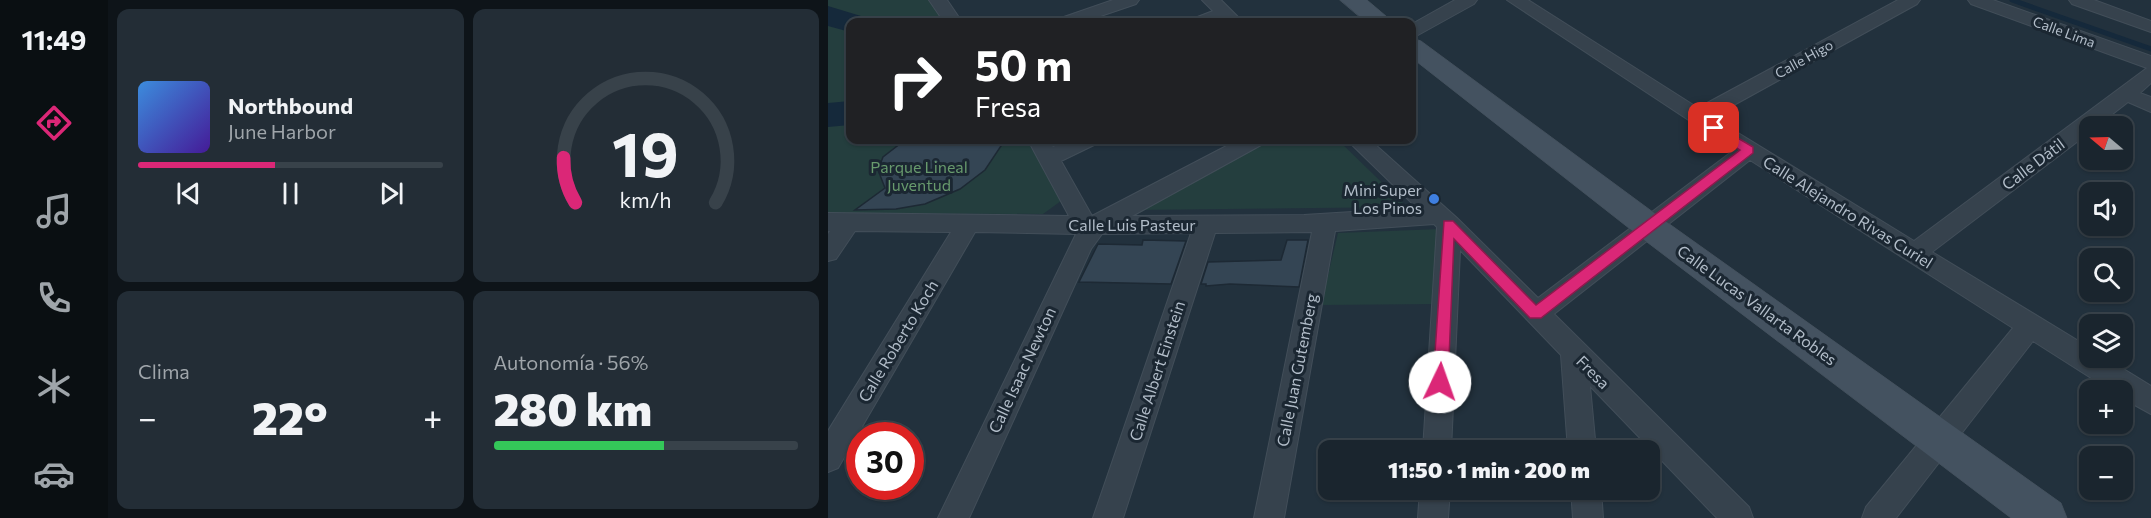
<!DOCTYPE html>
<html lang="es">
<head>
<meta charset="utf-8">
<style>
  body { margin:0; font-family:Commissioner,sans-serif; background:#232d36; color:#f1f3f6; height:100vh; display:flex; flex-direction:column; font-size:22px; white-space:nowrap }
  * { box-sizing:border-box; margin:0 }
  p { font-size:20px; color:#9fa5aa }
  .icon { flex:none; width:33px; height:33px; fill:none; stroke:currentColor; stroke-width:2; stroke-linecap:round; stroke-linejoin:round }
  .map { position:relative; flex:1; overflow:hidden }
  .drawer { display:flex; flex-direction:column; gap:9px; padding:9px; background:#0e1419; width:720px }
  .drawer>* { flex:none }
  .hud { position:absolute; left:18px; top:18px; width:570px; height:126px; border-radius:12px; box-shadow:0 2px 4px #0004,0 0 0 2px #38424a; background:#202124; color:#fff; overflow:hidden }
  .needle { width:39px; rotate:289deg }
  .tools { position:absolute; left:1251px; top:116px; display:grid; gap:12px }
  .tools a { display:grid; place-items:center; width:54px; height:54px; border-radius:12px; background:#1a252e; box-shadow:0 2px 4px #0004,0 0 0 2px #38424a; font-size:30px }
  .speed { position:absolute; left:18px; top:422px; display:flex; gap:12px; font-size:30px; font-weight:700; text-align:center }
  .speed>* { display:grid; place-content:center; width:78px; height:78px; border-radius:50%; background:#1a252e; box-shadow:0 2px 4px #0004,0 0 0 2px #38424a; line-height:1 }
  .speed .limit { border:9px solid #d22; background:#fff; color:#111 }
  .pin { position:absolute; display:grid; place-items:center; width:51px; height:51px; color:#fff; margin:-26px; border-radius:12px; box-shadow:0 3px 9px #0006 }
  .me { position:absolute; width:66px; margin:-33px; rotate:3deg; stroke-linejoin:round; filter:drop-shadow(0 0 4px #0008) }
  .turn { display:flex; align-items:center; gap:21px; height:126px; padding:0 30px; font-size:27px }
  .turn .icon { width:78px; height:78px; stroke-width:2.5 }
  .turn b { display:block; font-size:42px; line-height:51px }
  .big { font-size:45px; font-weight:800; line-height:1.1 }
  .drawer .card { flex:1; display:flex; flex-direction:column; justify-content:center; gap:9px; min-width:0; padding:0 21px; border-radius:12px; background:#232d36 }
  .drawer .dial { align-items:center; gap:0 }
  .dial svg { height:156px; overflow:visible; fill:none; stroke:#38424a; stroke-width:7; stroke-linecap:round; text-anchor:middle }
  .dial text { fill:#f1f3f6; stroke:none }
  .song { display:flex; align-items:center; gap:18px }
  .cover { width:72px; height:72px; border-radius:9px; background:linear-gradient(135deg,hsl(210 70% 55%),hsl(260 70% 35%)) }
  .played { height:6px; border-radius:3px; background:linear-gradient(90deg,#db2777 45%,#38424a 45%) }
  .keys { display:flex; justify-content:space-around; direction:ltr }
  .heat { display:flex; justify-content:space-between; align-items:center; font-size:33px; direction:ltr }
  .charge { height:9px; border-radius:4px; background:linear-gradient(90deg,#34c759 56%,#38424a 0) }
  .drawer .tiles { flex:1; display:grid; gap:9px; grid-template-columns:repeat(2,1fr) }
  .trip { position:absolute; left:490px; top:440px; width:342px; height:60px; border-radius:12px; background:#1a252e; box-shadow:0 2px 4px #0004,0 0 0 2px #38424a; font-weight:800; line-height:60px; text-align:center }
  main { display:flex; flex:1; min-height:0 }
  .menu { display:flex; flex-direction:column; width:108px; justify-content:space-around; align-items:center; background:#0a0f12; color:#9fa5aa }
  .menu .icon { width:42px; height:42px }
  .menu .active { color:#db2777 }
  .menu b { font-size:27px; color:#f1f3f6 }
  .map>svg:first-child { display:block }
  .green { fill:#243e3e }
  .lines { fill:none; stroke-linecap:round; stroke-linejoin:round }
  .stream { stroke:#15293b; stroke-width:5 }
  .river { fill:#15293b; fill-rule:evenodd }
  .building { fill:#344554; stroke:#1d2934; stroke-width:1.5 }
  .street-casing { stroke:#424e59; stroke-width:2 }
  .secondary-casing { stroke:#424e59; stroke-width:1 }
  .street { fill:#36424d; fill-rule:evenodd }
  .secondary { fill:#445260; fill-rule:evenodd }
  .route { fill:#db2777; stroke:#8e194d; stroke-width:1.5 }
  .shop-dot { fill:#3f7fe0; stroke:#1b2732; stroke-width:2 }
  .labels { text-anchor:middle; stroke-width:6; stroke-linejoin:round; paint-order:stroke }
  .far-street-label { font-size:14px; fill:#b2bdc9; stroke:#1b2732 }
  .street-label { font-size:16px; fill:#b2bdc9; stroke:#1b2732 }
  .park-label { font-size:16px; fill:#689a6d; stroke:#1b2732 }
  .poi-label { font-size:16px; fill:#b2bdc9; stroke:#1b2732; text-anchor:end }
</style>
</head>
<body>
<main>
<nav class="menu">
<b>11:49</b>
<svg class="icon active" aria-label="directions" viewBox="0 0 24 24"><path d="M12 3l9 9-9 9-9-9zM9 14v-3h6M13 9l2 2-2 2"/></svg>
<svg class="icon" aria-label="music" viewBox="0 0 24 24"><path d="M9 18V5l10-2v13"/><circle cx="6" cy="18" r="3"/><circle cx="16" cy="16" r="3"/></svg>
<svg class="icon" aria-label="phone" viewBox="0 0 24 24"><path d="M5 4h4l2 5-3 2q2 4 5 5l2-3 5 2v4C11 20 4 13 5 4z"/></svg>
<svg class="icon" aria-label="climate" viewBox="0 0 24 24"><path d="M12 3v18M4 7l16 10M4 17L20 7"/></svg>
<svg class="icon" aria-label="car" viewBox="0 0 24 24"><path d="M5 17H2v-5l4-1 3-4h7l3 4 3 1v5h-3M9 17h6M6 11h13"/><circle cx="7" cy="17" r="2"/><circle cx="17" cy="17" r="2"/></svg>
</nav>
<section class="drawer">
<div class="tiles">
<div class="card">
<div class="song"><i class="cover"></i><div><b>Northbound</b><p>June Harbor</p></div></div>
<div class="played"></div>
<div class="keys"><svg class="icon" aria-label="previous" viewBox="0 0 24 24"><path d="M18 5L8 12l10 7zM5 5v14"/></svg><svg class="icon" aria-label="pause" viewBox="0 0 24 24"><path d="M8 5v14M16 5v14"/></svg><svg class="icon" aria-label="next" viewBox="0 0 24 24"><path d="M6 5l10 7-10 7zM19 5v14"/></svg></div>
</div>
<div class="card dial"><svg viewBox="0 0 100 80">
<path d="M14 69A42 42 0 1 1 86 69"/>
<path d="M14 69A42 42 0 0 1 8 46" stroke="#db2777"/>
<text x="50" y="56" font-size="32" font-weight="700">19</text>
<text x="50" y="72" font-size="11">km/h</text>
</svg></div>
<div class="card"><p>Clima</p>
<div class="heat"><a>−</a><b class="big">22°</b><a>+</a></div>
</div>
<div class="card"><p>Autonomía · 56%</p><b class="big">280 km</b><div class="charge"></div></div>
</div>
</section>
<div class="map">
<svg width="1323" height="518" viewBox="0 0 1323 518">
  <rect width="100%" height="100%" fill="#22313d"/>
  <path class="green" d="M0,0H104L119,22H22V140H198L234,194L233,201L215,214L0,213Z
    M436,140H510L579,207L302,210Z
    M613,229L609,304L493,305L510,233Z"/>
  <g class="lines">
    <path class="stream" d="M1184,0L1323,49"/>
    <path class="river" d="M0,6L33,16L37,22H22V32L0,26Z
      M22,101V125L0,127V103Z"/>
  </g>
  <path class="building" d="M77,140H177L157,170L132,189L97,204L68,209L27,210L57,188L50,170L55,157Z
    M315,240L358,241L343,284L251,282L270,244L314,245Z
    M459,240H480L471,287L402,284L378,286V284H373L380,262L453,260Z"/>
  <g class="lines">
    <defs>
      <path id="street" d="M101,0H119L134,22H116Z
        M285,0H311L308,4L255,22H230L233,18Z
        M374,0H393L415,22H396L394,20L388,22H364L367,18L385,11Z
        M627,0H649L646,4L590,35L584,36V24Z
        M679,0H700L870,108L1070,0H1092L1089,4L884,117L1086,241L1319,68L1143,4L1140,0H1165L1323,56V83L1312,93L1323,97V112L1300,102L1269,126H1262V132L1104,252L1262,348V357H1276L1323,386V414L1294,398V390H1282L1205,341L1068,518H1034L1038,507L1185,328L922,160L726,314L921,507L925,518H889L762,386L768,450H740L733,355L632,250L623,450H595L609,227L606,224L507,231L456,518H426L484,232L387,233L295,518H265L363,233L274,234L263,249L141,518H110L248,234L147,232L10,468L0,472V431L123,232L27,231L8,259L0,261V234L2,231H0V213L241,216L200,140H220L225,147L242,140H269L266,145L233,161L264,216L410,140H436L433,145L304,216L476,215L589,208L519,140H542L629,218L710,298L906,150Z
        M1241,0H1266L1323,21V32L1244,4Z
        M592,489H622L620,518H590Z
        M743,489H773L775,518H745Z"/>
      <path id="secondary" d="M512,0H539L565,22H538Z
        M584,38L593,41L833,218L1233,503L1239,518H1183L811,236L584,58Z"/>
    </defs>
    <use href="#street" class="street-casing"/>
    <use href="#secondary" class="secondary-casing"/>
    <use href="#street" class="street"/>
    <use href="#secondary" class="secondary"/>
  </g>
  <path class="route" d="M886,124L925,147V153L713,318H702L626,239L620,382L618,387L612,389L607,387L605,382L616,221H625L708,305L912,150L882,131L880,128Z"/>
  <circle class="shop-dot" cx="606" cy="199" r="6"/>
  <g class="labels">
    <g class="far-street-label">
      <text transform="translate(1236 32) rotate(20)" y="5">Calle Lima</text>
      <text transform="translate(976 59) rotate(-29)" y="5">Calle Higo</text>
    </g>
    <g class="street-label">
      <text transform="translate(1205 164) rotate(-37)" y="6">Calle Dátil</text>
      <text transform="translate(1020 212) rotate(32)" y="6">Calle Alejandro Rivas Curiel</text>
      <text x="304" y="231">Calle Luis Pasteur</text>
      <text transform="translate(929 305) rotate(36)" y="6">Calle Lucas Vallarta Robles</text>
      <text transform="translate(70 341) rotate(-59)" y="6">Calle Roberto Koch</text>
      <text transform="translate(194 370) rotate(-65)" y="6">Calle Isaac Newton</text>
      <text transform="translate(469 370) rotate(-79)" y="6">Calle Juan Gutemberg</text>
      <text transform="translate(329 371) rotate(-72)" y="6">Calle Albert Einstein</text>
      <text transform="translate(765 372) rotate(45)" y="6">Fresa</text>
    </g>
    <g class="park-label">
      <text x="91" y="173">Parque Lineal<tspan x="91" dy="18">Juventud</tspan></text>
    </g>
    <g class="poi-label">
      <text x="594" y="196">Mini Super<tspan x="594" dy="18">Los Pinos</tspan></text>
    </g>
  </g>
</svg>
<div class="tools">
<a><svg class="needle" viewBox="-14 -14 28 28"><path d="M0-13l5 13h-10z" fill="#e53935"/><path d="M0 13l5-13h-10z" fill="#9fa5aa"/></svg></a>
<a><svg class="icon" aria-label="sound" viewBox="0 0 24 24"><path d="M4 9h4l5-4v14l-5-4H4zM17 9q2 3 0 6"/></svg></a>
<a><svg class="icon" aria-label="search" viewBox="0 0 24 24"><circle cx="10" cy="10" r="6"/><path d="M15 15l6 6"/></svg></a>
<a><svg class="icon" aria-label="layers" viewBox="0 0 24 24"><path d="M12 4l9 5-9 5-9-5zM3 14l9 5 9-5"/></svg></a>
<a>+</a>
<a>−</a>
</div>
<div class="speed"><div class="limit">30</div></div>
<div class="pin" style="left:886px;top:128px;background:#d93025"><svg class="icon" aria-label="arrive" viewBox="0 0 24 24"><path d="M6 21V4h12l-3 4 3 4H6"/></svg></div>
<svg class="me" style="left:612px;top:382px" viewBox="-20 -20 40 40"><circle r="19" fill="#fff"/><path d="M0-13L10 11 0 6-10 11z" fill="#db2777"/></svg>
<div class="trip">11:50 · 1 min · 200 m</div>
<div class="hud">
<div class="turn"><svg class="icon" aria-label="right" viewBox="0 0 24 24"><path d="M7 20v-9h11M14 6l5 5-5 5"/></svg><div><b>50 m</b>Fresa</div></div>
</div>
</div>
</main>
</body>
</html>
